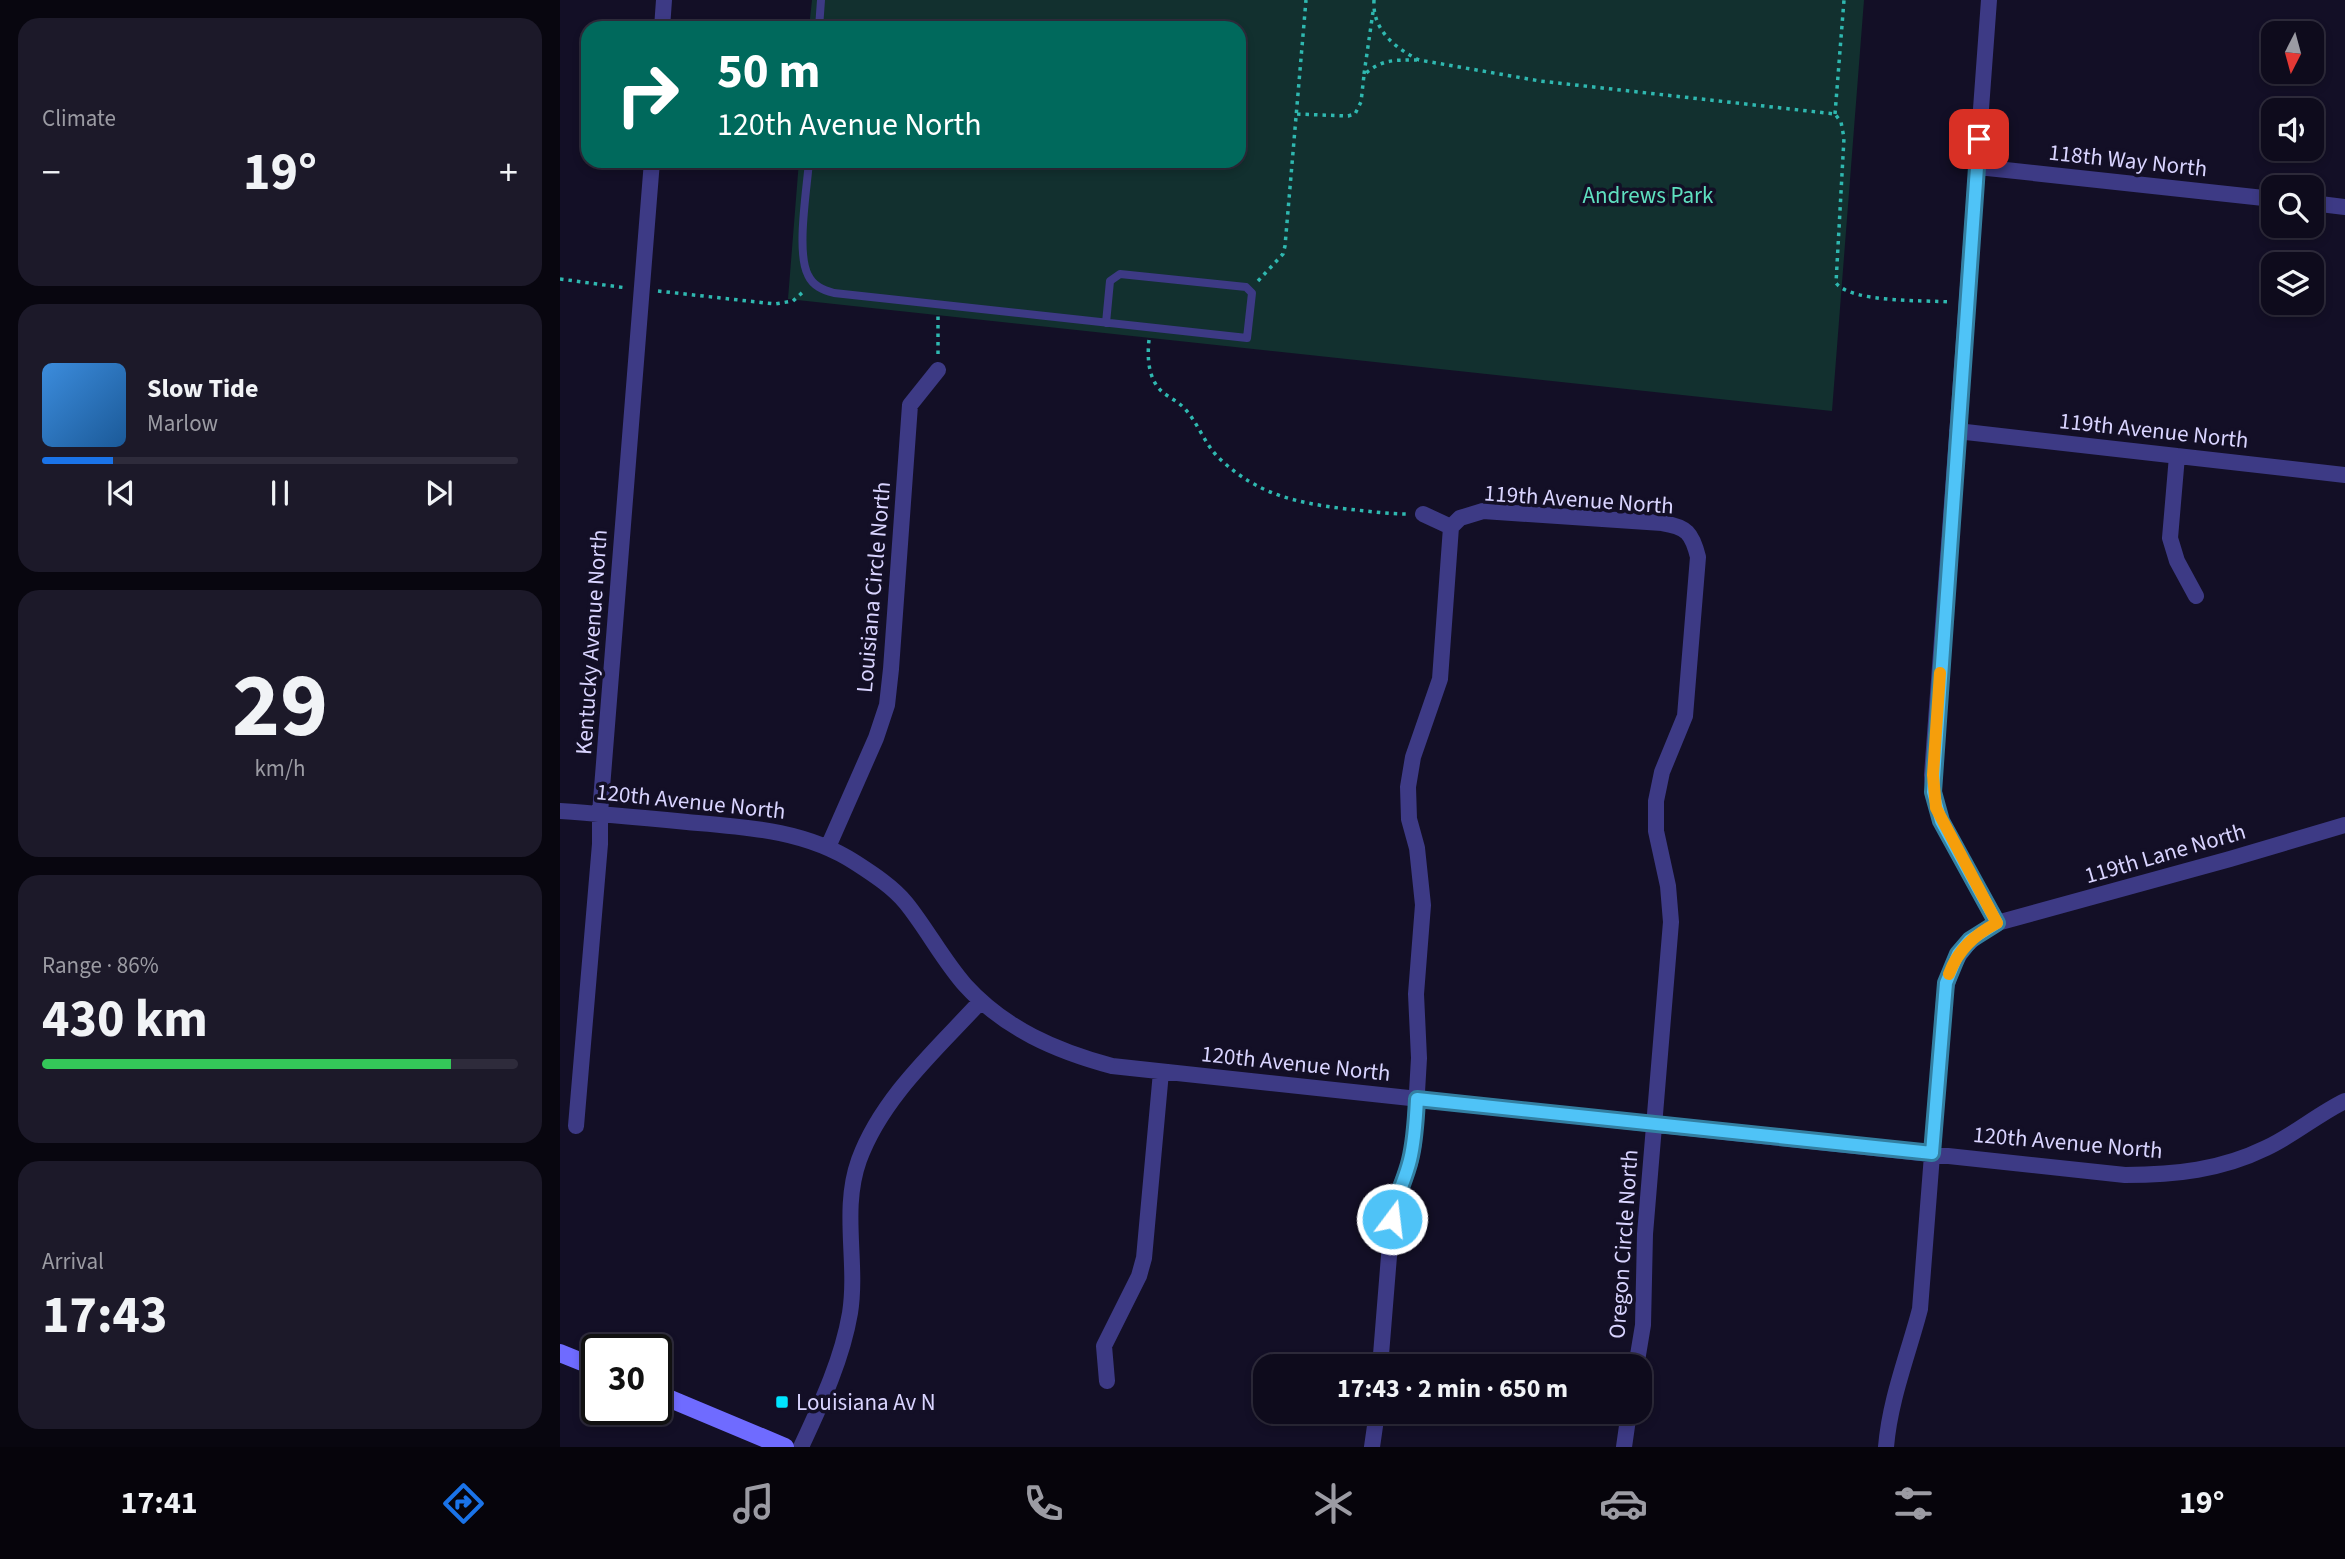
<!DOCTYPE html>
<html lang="en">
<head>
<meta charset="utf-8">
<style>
  body { margin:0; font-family:"Source Sans 3",sans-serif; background:#1c1929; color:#f1f3f6; height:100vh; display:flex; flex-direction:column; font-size:26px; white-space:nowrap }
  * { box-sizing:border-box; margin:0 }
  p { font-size:23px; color:#9b9ba3 }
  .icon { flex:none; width:38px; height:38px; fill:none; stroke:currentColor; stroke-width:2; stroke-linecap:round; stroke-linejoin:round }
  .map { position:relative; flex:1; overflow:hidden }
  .side { display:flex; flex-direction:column; gap:18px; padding:18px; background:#08060f; width:560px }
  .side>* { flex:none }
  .banner { position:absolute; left:21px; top:21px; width:665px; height:147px; border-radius:21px; box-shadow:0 4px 10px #0003,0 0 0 2px #2e2b3b; background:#00695c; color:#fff; overflow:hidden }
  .needle { width:46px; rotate:186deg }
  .fabs { position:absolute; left:1701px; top:21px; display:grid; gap:14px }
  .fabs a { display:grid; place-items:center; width:63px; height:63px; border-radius:14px; background:#0e0b1c; box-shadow:0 4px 10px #0003,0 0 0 2px #2e2b3b; font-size:35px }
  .speed { position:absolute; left:21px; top:1334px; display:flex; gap:14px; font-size:35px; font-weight:700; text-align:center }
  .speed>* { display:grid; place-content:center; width:91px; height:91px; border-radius:50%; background:#0e0b1c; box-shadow:0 4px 10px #0003,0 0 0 2px #2e2b3b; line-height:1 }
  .speed .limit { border:4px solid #111; border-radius:10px; background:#fff; color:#111 }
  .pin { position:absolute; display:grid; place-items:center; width:60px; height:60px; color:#fff; margin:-30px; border-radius:14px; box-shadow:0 4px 10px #0006 }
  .me { position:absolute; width:77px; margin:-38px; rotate:15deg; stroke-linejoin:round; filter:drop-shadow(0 0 5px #0008) }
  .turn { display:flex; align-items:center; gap:24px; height:147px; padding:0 21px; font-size:32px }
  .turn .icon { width:91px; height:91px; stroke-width:2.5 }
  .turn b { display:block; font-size:49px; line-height:60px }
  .big { font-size:52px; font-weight:700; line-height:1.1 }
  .side .card { flex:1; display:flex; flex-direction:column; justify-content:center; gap:10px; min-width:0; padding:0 24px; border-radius:21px; background:#1c1929 }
  .side .dial { align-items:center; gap:0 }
  .dial b { font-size:91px; line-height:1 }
  .song { display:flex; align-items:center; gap:21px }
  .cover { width:84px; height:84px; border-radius:10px; background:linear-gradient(135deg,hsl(210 70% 55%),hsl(210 70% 35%)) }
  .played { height:7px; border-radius:4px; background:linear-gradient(90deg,#1a73e8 15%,#2e2b3b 15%) }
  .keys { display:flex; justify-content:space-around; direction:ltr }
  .heat { display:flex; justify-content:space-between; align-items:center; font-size:38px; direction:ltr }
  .charge { height:10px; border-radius:5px; background:linear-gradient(90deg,#34c759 86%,#2e2b3b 0) }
  .trip { position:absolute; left:693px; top:1354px; width:399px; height:70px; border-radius:21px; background:#0e0b1c; box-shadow:0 4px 10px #0003,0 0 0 2px #2e2b3b; font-weight:700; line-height:70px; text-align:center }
  .tab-bar { display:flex; height:112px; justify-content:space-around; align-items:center; background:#06040b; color:#9b9ba3 }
  .tab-bar .icon { width:49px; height:49px }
  .tab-bar .active { color:#1a73e8 }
  .tab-bar b { font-size:32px; color:#f1f3f6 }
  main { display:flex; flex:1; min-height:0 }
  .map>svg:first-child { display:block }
  .green { fill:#12302f }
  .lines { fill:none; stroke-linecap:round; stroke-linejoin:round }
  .path { stroke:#2fb8b0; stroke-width:3.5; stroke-dasharray:3.5 5; stroke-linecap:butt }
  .lane { stroke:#3d3a85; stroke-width:8 }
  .street { stroke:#3d3a85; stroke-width:16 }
  .secondary { stroke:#6f6bff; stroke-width:18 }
  .route-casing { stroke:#337fa1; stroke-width:18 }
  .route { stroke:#4fc3f7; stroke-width:12 }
  .slow { stroke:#f59e0b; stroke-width:12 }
  .poi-dot { fill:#00e5ff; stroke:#130f26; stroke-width:2.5 }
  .labels { text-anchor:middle; stroke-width:7; stroke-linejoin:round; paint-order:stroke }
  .street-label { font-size:23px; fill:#d9d4ff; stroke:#130f26 }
  .park-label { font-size:23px; fill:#5fe0c0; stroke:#130f26 }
  .poi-label { font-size:23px; fill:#d9d4ff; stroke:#130f26; text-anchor:start }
</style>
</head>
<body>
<main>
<section class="side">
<div class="card"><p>Climate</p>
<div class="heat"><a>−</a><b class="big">19°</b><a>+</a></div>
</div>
<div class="card">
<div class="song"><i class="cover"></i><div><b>Slow Tide</b><p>Marlow</p></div></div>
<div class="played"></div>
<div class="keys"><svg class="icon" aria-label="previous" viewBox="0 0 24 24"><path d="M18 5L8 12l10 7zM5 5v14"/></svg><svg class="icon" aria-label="pause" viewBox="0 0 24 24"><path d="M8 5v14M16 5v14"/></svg><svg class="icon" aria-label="next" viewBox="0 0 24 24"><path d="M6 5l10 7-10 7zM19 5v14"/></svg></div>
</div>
<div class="card dial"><b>29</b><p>km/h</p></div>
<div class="card"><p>Range · 86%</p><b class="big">430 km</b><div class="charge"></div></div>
<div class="card"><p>Arrival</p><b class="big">17:43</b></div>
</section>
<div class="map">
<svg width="1785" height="1447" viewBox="0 0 1785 1447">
  <rect width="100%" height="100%" fill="#130f26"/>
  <path class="green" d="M252,0H1304L1272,411L228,299L239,161H679V28H249Z"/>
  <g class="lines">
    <path class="path" d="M814,0C812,30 835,48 859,60L980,81L1275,114L1281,122L1284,138L1276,283C1292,303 1364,300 1390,302
      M804,74L813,12
      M737,114L788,116L795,114L801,102L804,75C821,59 835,60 857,60
      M1275,114L1284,0
      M0,279L67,288
      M698,281L723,254L725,246L746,0
      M98,291L215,304L233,301L244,291
      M589,340C587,358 588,382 605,394C612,399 620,403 626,410C639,425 645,445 660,459C698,495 737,503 787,509C807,511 827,514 847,514
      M378,354V316"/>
    <path class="lane" d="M259,28L261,0
      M249,161C247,189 236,252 248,275C253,286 263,290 274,293L687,338L692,293L686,287L560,274L550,281L546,323"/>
    <path class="street" d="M1429,0L1372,775L1373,792L1381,821L1437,923
      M102,28L104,0
      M1418,167L1713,199
      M1752,203L1785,207
      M1397,431L1785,475
      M1617,456L1610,538L1617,561L1636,596
      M863,514L891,527L900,518L923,511L1102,523C1127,527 1132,533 1138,557L1125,716L1102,772L1096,801V831L1108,886L1111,922L1085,1234L1083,1325L1076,1367
      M0,811C43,814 85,818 127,822C186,827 246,830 296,863C313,874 333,887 346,903C367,929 383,960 405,985C445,1029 496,1051 552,1066L1565,1175C1615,1175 1661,1170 1706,1148C1734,1135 1758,1114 1785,1101
      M268,847L316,738L327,705L331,669L350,405L378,370
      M16,1126L40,844V813L92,161
      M820,1367L832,1219L834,1202L850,1163L854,1143L859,1058L856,994L863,905L857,848L849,819L848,787L853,757L880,679L891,527
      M547,1381L544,1346L579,1276L584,1258L601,1072
      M241,1447C261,1404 282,1360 290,1313C298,1262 281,1210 299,1160C322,1097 377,1049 421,1001
      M812,1447L817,1412
      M1064,1447L1069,1412
      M1326,1447C1330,1399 1348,1355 1360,1309L1384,1001C1388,964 1404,940 1437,923L1670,859L1785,825"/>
    <path class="secondary" d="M0,1353L37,1368
      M96,1393L225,1447"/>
  </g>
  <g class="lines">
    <defs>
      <path id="route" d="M832,1219C835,1198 845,1181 850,1160C855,1140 856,1119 857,1099L1372,1153L1386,983L1398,954L1410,940L1437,923L1381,821L1373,792L1419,139"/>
    </defs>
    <use href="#route" class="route-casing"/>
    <use href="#route" class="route"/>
    <path class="slow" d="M1380,673L1373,775L1376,808L1437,923C1414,935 1398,950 1389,974"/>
  </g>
  <rect class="poi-dot" x="215" y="1395" width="14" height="14" rx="3.5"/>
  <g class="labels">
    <g class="street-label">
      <text transform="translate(1568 160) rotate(6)" y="8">118th Way North</text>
      <text transform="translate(1594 430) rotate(6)" y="8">119th Avenue North</text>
      <text transform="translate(1019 499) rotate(4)" y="8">119th Avenue North</text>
      <text transform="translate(313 587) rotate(-85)" y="8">Louisiana Circle North</text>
      <text transform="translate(31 642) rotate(-86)" y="8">Kentucky Avenue North</text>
      <text transform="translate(131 801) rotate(6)" y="8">120th Avenue North</text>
      <text transform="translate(1605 853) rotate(-16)" y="8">119th Lane North</text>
      <text transform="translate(736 1063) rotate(6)" y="8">120th Avenue North</text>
      <text transform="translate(1508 1142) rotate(5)" y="8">120th Avenue North</text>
      <text transform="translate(1063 1244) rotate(-86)" y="8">Oregon Circle North</text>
    </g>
    <g class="park-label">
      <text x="1088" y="203">Andrews Park</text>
    </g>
    <g class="poi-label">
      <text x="236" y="1410">Louisiana Av N</text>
    </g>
  </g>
</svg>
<div class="fabs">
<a><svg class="needle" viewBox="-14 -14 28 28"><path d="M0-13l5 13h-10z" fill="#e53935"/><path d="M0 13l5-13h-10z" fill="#9b9ba3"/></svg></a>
<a><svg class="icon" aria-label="sound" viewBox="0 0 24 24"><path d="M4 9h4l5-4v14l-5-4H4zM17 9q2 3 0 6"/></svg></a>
<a><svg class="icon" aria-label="search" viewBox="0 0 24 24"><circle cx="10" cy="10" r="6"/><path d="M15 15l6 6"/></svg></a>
<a><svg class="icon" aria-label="layers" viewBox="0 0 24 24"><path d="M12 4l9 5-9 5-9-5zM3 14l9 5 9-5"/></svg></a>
</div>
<div class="speed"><div class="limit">30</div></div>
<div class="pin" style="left:1419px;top:139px;background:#d93025"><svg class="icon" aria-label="arrive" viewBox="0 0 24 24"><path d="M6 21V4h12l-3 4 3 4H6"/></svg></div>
<svg class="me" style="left:832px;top:1219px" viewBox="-20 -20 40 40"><circle r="17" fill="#4fc3f7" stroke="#fff" stroke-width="3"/><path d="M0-11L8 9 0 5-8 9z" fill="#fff"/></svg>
<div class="trip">17:43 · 2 min · 650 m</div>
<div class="banner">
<div class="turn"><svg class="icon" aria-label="right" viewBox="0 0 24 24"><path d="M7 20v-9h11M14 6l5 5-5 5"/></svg><div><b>50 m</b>120th Avenue North</div></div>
</div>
</div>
</main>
<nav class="tab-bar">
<b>17:41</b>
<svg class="icon active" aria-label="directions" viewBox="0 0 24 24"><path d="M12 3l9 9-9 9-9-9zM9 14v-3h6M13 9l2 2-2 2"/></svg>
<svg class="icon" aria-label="music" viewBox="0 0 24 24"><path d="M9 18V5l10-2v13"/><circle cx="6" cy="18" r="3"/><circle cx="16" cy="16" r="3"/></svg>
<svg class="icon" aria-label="phone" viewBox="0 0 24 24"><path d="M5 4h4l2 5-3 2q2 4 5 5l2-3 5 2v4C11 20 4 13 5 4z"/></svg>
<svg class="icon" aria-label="climate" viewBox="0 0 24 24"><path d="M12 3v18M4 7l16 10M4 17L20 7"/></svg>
<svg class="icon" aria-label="car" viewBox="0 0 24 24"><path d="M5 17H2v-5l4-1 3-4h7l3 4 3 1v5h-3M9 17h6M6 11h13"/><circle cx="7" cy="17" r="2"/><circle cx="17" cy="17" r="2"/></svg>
<svg class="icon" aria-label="filters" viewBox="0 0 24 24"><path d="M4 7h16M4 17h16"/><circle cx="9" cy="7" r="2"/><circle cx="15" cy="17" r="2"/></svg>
<b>19°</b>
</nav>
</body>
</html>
